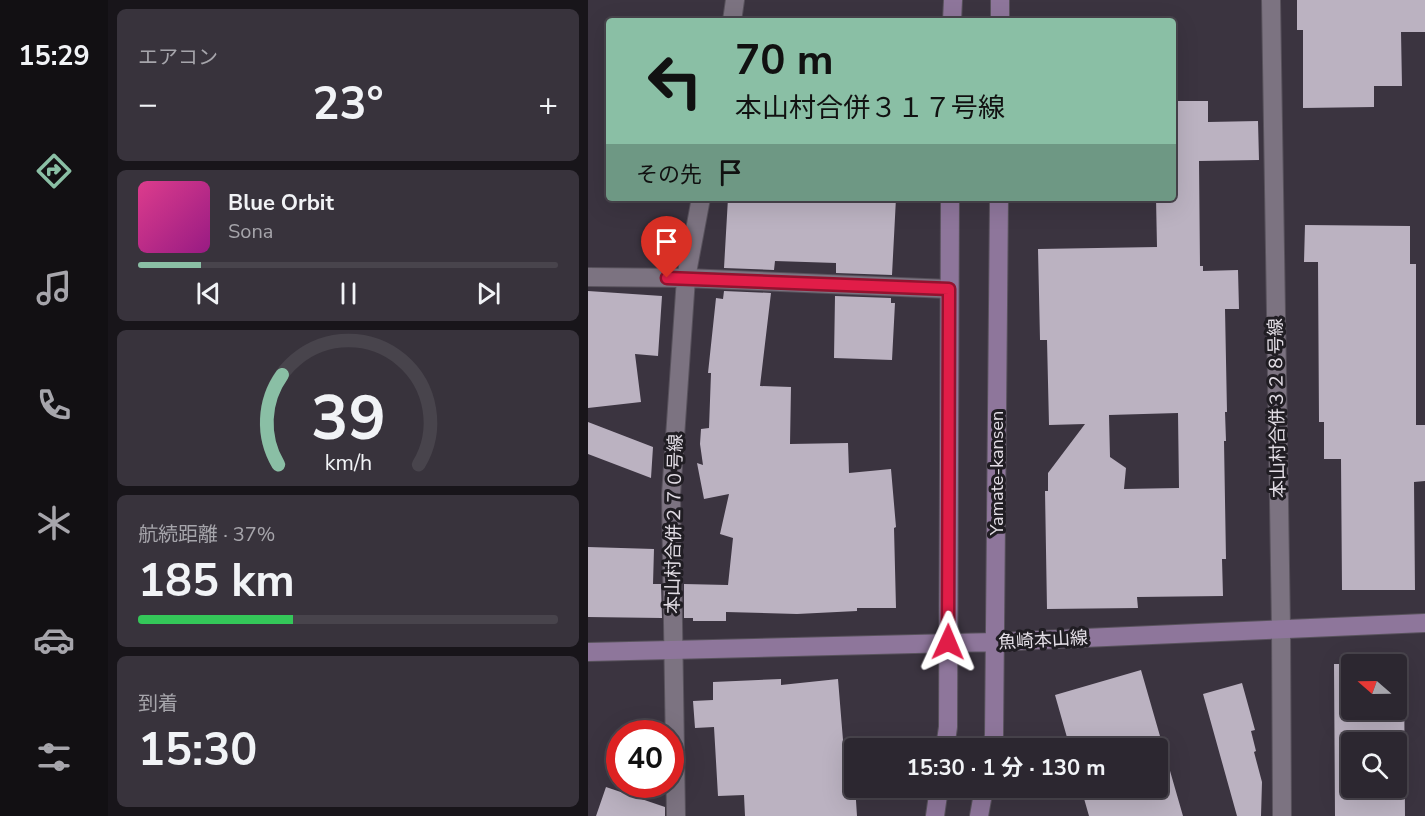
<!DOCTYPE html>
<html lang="ja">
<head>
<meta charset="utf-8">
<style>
  body { margin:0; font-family:"Nunito Sans","Noto Sans JP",sans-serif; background:#38333c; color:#f1f3f6; height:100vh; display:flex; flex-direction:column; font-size:22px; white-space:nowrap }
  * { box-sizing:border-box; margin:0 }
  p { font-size:20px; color:#a6a5ab }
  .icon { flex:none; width:33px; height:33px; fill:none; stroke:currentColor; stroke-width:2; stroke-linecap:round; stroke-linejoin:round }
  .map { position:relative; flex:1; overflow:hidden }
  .side { display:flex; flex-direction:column; gap:9px; padding:9px; background:#18151a; width:480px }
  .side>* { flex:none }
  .banner { position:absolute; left:18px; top:18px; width:570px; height:183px; border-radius:6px; box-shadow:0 6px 24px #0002,0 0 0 2px #48444c; background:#8abfa5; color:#111; overflow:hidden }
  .needle { width:39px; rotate:290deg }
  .fabs { position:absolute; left:753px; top:654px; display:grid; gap:12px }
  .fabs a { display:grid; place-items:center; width:66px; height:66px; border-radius:6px; background:#2c2730; box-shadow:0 6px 24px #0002,0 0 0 2px #48444c; font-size:30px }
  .speed { position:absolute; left:18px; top:720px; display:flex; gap:12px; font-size:30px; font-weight:700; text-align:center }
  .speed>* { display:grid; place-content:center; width:78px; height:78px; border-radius:50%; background:#2c2730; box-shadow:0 6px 24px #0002,0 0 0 2px #48444c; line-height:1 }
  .speed .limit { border:9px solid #d22; background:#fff; color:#111 }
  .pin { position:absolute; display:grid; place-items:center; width:51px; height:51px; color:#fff; margin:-62px -26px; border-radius:50% 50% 50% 0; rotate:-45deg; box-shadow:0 0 6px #0007 }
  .pin .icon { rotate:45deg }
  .me { position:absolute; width:66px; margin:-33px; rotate:1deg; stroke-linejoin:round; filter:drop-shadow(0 0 4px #0008) }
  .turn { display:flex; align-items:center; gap:21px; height:126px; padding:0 30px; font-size:27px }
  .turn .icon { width:78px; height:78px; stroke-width:2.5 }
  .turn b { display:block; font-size:42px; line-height:51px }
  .then { display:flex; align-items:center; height:57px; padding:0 30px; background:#0003; gap:12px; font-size:22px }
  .big { font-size:45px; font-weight:700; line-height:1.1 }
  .side .widget { flex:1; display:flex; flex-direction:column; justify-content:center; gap:9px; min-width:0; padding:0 21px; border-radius:9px; background:#38333c }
  .side .dial { align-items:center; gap:0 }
  .dial svg { height:156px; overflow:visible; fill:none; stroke:#48444c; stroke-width:7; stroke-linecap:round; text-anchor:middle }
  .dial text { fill:#f1f3f6; stroke:none }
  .song { display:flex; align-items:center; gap:18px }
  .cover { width:72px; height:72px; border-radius:9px; background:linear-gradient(135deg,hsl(330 70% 55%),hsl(310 70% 35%)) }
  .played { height:6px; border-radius:3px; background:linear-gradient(90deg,#8abfa5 15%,#48444c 15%) }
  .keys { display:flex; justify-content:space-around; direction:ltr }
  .heat { display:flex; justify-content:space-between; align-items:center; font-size:33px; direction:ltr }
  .charge { height:9px; border-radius:4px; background:linear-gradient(90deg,#34c759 37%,#48444c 0) }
  .trip { position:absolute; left:256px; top:738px; width:324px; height:60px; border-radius:6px; background:#2c2730; box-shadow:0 6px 24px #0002,0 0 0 2px #48444c; font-weight:700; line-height:60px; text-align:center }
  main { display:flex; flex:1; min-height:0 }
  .tab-bar { display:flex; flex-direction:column; width:108px; justify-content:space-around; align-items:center; background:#121013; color:#a6a5ab }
  .tab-bar .icon { width:42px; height:42px }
  .tab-bar .selected { color:#8abfa5 }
  .tab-bar b { font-size:27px; color:#f1f3f6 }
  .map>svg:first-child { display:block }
  .building { fill:#bbb2c1; fill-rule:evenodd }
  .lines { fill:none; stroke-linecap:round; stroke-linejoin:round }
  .street-casing { stroke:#58525c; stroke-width:20 }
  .secondary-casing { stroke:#58525c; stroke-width:20 }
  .street { stroke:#7c7381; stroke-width:18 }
  .secondary { stroke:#8e769b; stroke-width:18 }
  .route-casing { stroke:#92132f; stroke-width:15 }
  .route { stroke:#e11d48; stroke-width:10 }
  .labels { text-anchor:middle; stroke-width:6; stroke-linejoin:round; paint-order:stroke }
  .street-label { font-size:18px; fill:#e3dee6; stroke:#201d23 }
</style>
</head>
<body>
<main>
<nav class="tab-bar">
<b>15:29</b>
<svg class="icon selected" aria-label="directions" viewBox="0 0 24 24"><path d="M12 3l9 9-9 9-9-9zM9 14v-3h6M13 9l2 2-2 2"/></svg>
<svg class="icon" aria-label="music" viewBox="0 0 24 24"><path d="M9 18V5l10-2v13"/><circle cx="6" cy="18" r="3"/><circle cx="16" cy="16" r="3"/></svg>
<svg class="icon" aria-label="phone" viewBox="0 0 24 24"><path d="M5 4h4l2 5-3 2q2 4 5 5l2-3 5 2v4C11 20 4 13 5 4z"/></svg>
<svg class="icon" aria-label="climate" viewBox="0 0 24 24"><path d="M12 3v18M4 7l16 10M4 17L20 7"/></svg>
<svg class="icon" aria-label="car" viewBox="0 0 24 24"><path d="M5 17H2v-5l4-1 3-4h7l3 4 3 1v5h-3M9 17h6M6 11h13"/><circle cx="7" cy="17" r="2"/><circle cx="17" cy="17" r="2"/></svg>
<svg class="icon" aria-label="filters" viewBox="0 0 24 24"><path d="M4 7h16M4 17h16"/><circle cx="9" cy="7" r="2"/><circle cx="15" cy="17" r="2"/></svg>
</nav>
<section class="side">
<div class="widget"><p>エアコン</p>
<div class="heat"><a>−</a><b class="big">23°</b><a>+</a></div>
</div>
<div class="widget">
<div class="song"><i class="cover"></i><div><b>Blue Orbit</b><p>Sona</p></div></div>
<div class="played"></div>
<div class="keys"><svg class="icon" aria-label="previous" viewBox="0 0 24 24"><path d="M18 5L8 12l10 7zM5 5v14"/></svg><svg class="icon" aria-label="pause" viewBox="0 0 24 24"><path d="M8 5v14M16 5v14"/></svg><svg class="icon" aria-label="next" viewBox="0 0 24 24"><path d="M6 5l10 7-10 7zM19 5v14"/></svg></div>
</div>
<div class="widget dial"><svg viewBox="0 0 100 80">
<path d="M14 69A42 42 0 1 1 86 69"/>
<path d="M14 69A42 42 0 0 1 16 23" stroke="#8abfa5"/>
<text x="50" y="56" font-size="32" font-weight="700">39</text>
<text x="50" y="72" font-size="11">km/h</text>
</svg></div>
<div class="widget"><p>航続距離 · 37%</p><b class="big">185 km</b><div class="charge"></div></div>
<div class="widget"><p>到着</p><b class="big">15:30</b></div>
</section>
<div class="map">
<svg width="837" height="816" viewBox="0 0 837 816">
  <rect width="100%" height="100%" fill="#3b3440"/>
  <path class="building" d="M709,0H837V32H813L814,86H786V107L715,108V30H709Z
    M585,101H620V122L670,121L671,160L611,161L612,266H615V271L650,270L651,309H637L639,412H637L638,441H636L638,559H634L635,596L549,597L550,608L459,609L457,491H460V473L497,424L461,425L459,340H452L450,249L569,247L568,198H585ZM590,413L591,488L536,489L538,468L522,457L521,415Z
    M140,198H308L304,275L248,273V263L187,261L186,270L136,268Z
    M717,225L822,226V264H828V425H837V481L826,482L827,590H754L753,459H736V422H731L730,262H716Z
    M0,291L74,296L70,356L47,354L53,402L0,408Z
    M136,291L183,293L172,386L203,387L202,444L260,443L261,473L303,469L308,527L306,528L308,608H269V611L209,614L138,612V621H105V618H96V584L140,585L145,538L132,534L141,494L116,499L109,463L115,465L112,444L113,429L121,428L123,373H120L128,298L135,299Z
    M247,296L303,298V303H307L304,360L246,358Z
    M0,422L65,447L63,478L0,454Z
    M0,547L66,549L65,584H73L74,618L0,617Z
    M746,664H816L817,816H747ZM764,664H808V710H764ZM764,742H808V788H764Z
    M553,670L595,816H501L493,788H570V748H482L467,695Z
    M193,679V685L250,679L255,740L264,739L269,816H157L156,795L130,796L126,727L107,728L105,701L125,700V682Z
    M654,683L667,730L663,731L668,751L666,752L674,782L673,816H649L615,694Z
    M18,787L77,807V816H8Z"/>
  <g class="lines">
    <defs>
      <path id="street" d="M683,0L693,628L694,816
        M144,21L147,0
        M0,277L98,278L361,289
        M88,816L83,495L98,278L113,198"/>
      <path id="secondary" d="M364,21L365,0
        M412,21V0
        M0,652L408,642L837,623
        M357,748L360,727L362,198
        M404,748L406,735L411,198
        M347,816L351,788
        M391,816L396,788"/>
    </defs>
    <use href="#street" class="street-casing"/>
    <use href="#secondary" class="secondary-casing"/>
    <use href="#street" class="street"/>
    <use href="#secondary" class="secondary"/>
  </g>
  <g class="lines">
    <defs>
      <path id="route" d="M79,278L361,289L360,642"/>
    </defs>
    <use href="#route" class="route-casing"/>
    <use href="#route" class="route"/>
  </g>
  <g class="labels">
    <g class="street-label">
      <text transform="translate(689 408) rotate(-91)" y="6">本山村合併３２８号線</text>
      <text transform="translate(409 473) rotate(-90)" y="6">Yamate-kansen</text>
      <text transform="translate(86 524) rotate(-89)" y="6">本山村合併２７０号線</text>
      <text transform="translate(455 640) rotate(-3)" y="6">魚崎本山線</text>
    </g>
  </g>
</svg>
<div class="fabs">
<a><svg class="needle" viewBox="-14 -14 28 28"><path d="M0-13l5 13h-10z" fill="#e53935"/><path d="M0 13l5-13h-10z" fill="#a6a5ab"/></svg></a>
<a><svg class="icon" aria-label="search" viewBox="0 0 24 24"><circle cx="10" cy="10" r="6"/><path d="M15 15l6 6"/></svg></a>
</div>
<div class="speed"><div class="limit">40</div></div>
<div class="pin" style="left:79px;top:278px;background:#d93025"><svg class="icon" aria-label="arrive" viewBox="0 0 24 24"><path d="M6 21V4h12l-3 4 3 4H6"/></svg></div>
<svg class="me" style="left:360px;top:642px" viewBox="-20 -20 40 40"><path d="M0-17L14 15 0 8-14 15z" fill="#e11d48" stroke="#fff" stroke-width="4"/></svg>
<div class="trip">15:30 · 1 分 · 130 m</div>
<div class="banner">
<div class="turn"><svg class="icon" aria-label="left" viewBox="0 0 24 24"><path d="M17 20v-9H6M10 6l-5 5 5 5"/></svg><div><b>70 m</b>本山村合併３１７号線</div></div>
<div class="then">その先<svg class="icon" aria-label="arrive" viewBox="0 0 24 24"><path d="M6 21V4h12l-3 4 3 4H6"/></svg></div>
</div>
</div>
</main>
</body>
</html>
